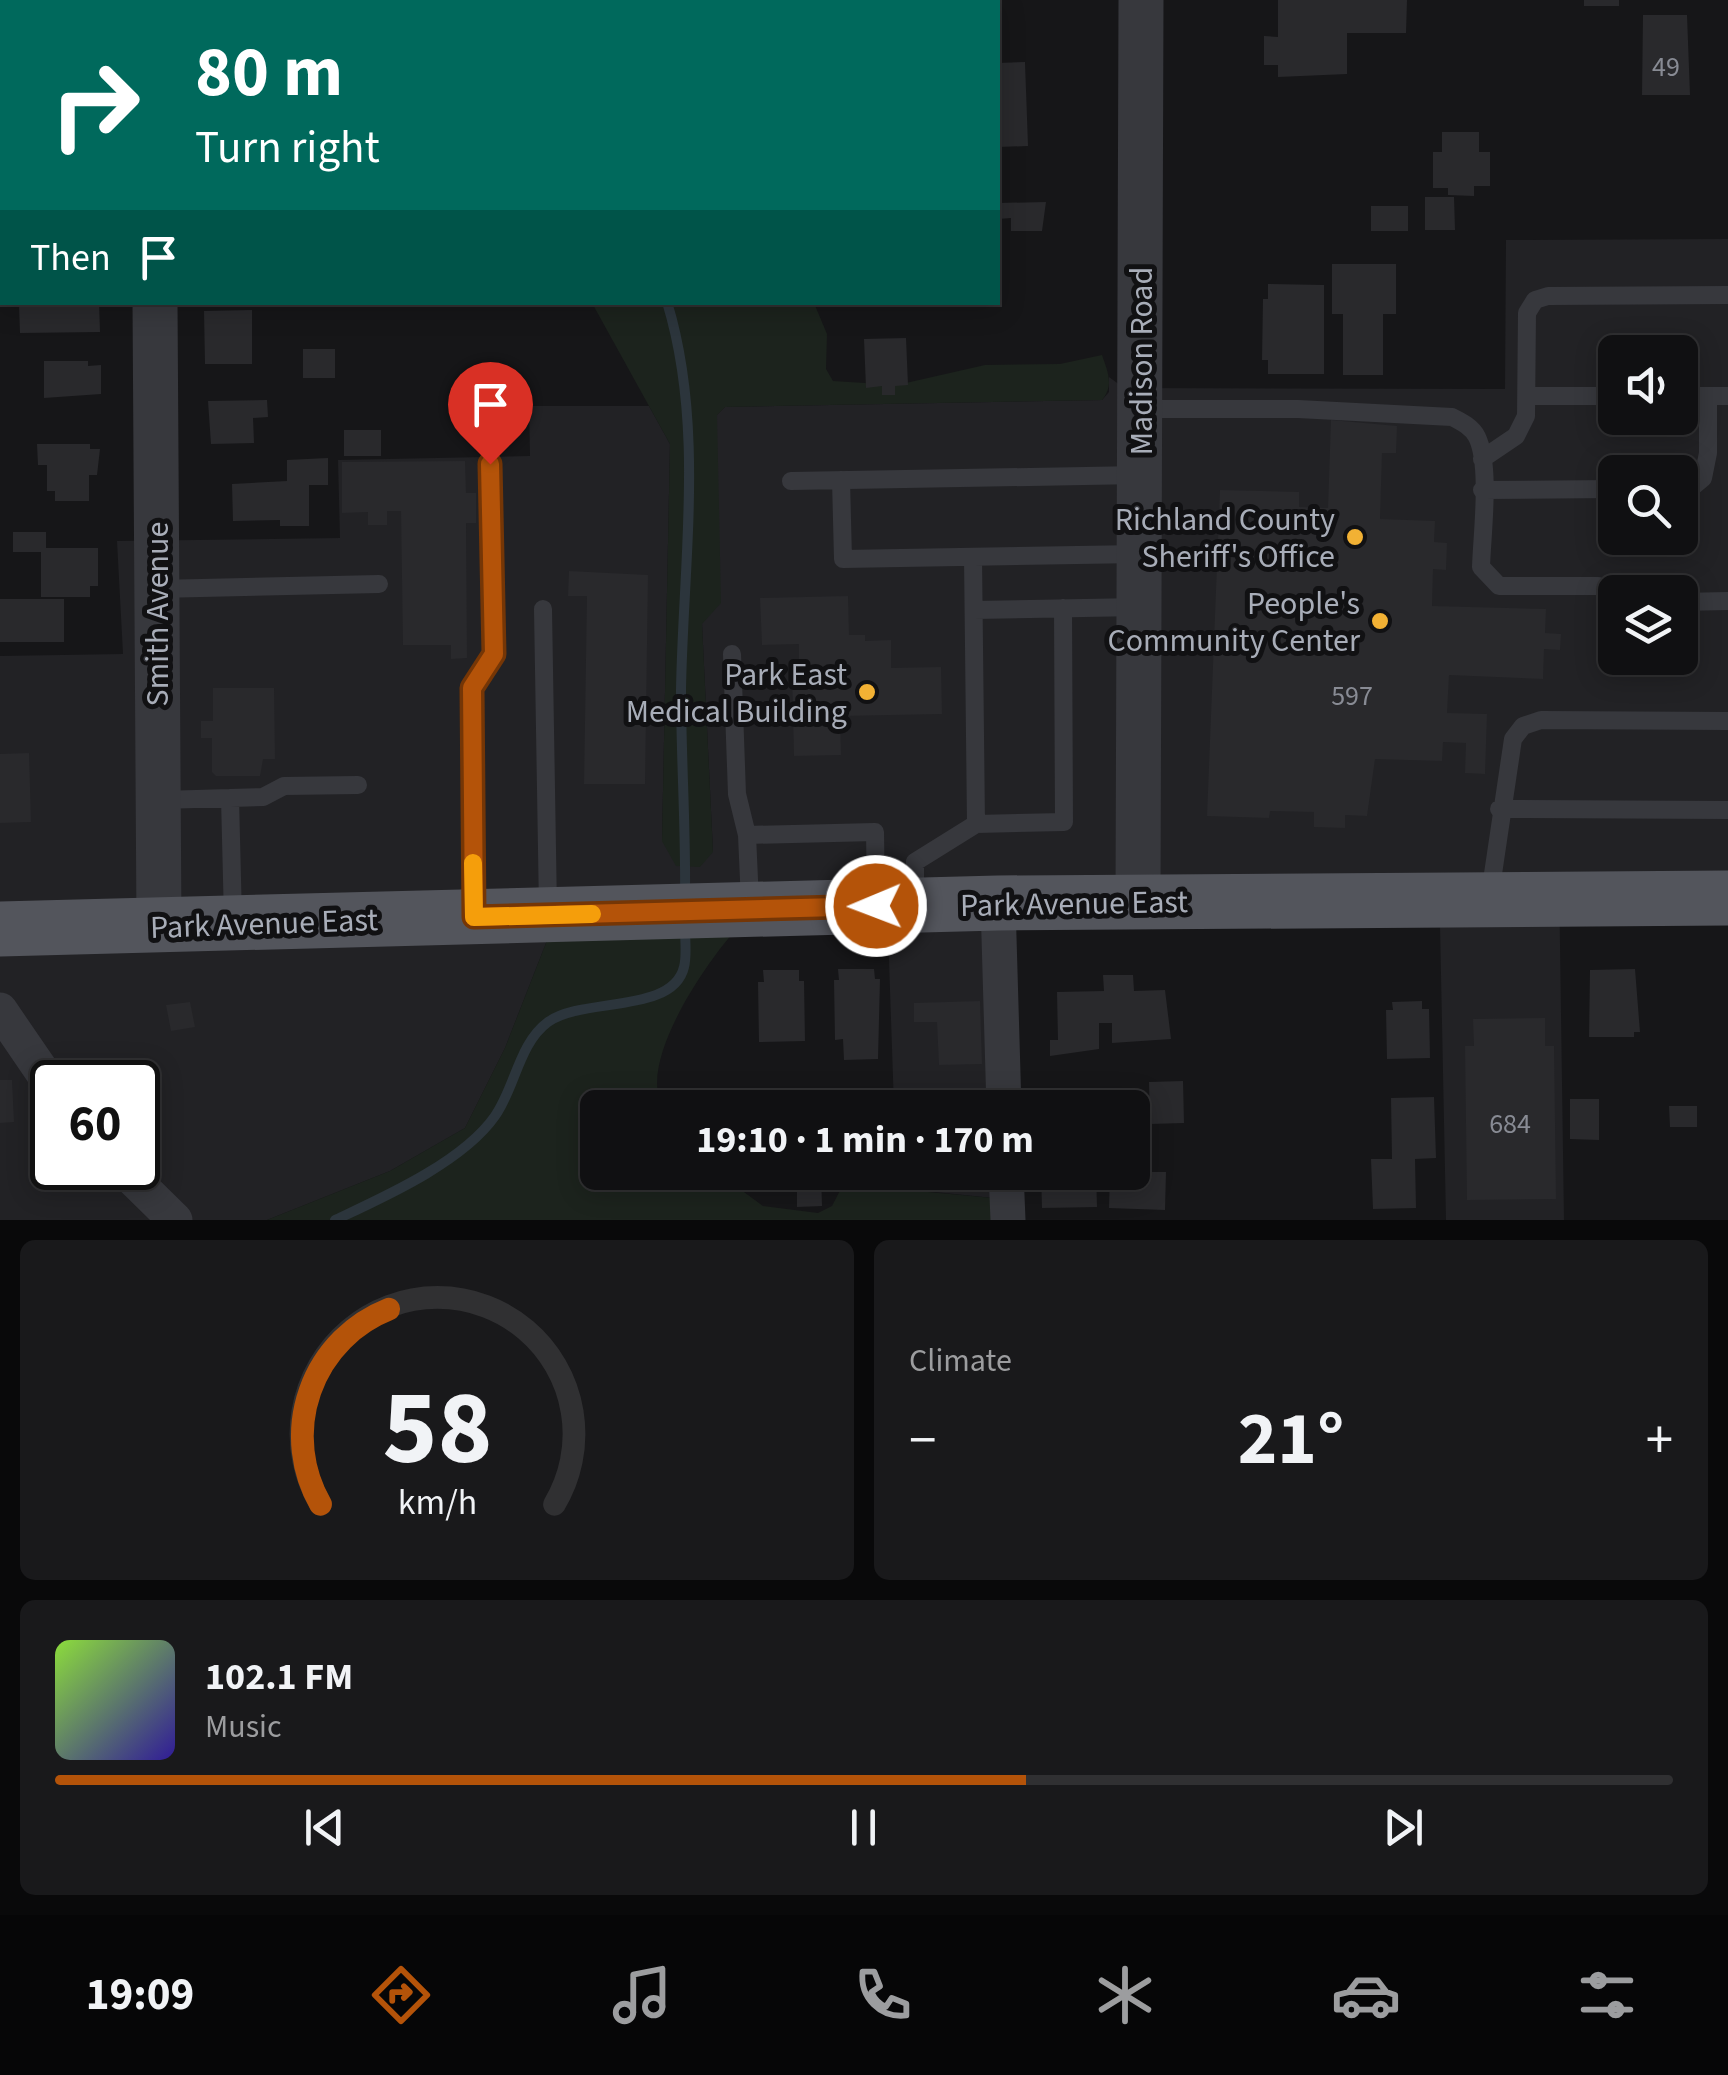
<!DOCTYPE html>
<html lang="en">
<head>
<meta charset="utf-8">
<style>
  body { margin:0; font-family:"Source Sans 3",sans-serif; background:#19191b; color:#f1f3f6; height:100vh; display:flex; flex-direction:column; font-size:38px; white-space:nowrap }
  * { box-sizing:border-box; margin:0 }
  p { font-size:32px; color:#9c9d9f }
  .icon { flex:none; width:55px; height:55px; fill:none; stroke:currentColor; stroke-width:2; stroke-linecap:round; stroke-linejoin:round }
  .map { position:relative; height:1220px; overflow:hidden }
  .details { display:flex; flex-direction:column; gap:20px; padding:20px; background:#09090a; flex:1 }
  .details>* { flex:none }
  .banner { position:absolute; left:0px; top:0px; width:1000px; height:305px; box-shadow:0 5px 25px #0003,0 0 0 2px #303032; background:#00695c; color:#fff; overflow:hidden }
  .fabs { position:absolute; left:1598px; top:335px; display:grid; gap:20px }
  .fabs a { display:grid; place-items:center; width:100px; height:100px; border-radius:15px; background:#101012; box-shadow:0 5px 25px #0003,0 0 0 2px #303032; font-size:50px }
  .speed { position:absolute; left:30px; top:1060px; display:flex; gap:20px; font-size:50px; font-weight:700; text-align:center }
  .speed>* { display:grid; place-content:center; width:130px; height:130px; border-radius:50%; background:#101012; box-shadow:0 5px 25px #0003,0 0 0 2px #303032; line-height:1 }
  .speed .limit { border:5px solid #111; border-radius:15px; background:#fff; color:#111 }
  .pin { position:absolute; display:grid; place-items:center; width:85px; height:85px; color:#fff; margin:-102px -42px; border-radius:50% 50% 50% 0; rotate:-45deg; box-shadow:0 0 10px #0007 }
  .pin .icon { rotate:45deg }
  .me { position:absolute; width:110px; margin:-55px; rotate:269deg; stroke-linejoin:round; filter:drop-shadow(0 0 8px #0008) }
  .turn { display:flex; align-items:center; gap:35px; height:210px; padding:0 30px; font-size:45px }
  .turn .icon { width:130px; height:130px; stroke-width:2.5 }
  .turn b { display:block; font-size:70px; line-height:85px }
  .then { display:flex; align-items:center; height:95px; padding:0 30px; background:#0003; gap:20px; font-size:38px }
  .big { font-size:75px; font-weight:700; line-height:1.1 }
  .details .tile { flex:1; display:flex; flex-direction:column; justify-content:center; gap:15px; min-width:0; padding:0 35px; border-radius:15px; background:#19191b }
  .details .dial { align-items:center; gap:0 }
  .dial svg { height:260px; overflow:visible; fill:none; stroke:#303032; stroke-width:7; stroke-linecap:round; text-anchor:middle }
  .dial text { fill:#f1f3f6; stroke:none }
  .song { display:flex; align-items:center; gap:30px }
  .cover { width:120px; height:120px; border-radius:15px; background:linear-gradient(135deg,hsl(90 70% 55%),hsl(250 70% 35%)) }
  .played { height:10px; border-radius:5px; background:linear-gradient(90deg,#b45309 60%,#303032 60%) }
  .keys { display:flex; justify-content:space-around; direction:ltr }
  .heat { display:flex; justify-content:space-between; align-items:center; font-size:55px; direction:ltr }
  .details .tiles { flex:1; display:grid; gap:20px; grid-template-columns:1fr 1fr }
  .tile:last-child { grid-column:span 2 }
  .trip { position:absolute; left:580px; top:1090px; width:570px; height:100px; border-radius:15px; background:#101012; box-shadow:0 5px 25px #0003,0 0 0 2px #303032; font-weight:700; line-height:100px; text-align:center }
  .tab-bar { display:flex; height:160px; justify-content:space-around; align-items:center; background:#060607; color:#9c9d9f }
  .tab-bar .icon { width:70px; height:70px }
  .tab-bar .current { color:#b45309 }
  .tab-bar b { font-size:45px; color:#f1f3f6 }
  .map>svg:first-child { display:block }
  .built { fill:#222225; fill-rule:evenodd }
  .green { fill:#1c231d }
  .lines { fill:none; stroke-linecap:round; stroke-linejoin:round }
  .stream { stroke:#2c353c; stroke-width:10 }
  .building { fill:#29292c }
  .service { stroke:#37383d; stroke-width:18 }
  .minor { stroke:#37383d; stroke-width:35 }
  .tertiary { stroke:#37383d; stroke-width:45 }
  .primary { stroke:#53555c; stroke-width:55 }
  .route-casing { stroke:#753606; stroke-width:25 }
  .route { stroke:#b45309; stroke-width:18 }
  .slow { stroke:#f59e0b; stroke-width:18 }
  .poi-dot { fill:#f2b134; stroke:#111113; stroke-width:4 }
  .labels { text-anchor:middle; stroke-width:10; stroke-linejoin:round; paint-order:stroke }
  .number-label { font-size:28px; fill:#888b94 }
  .street-label { font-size:32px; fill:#a8adb8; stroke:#111113 }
  .poi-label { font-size:32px; fill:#a8adb8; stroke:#111113; text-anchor:end }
</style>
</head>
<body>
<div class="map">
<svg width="1728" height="1220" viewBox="0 0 1728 1220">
  <rect width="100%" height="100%" fill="#161618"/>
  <path class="built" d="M1728,239V875H1559L1564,1220H1446L1439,876L983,880L990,1107H894L888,931L548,938L505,1048L465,1128L390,1171L267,1220H0V656L123,654L117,541L340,538L338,460L530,456L529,406H649L670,444L662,841L713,852L702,624L717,415L725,407L1102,400L1109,392V377L1124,388L1505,389L1506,240ZM1615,352H1680V418H1615ZM1615,472H1680V538H1615ZM1615,592H1680V658H1615ZM52,1082H138V1168H52Z
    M896,1173H992L993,1198L896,1188Z"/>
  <path class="green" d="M592,303H814L827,334L826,369L833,381L897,385L985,365L1060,364L1102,355C1108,372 1114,386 1102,400L725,407L717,415L721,603L702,624L713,852L700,867L676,866L662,841L670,444Z
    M732,934C703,968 637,1064 663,1107L598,1108V1172L718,1173L763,1206L818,1213L832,1206L845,1181L859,1173H882L896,1189L993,1198L994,1220H267L390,1171L465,1128L505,1048L548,938Z"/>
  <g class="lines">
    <path class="stream" d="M529,0L530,2
      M667,302C705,426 683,563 681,690C681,759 686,828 685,897
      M335,1220C384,1197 463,1162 495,1116C515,1088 519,1043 548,1022C583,997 673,1014 684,967C687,956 685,941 685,929"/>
  </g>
  <path class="building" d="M1278,0H1407L1406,33H1347V74L1278,77V65H1264V36L1278,37Z
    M1584,0H1619V6H1584Z
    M1643,15H1687L1690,95H1642Z
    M1025,62L1028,146L998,147V63Z
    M1442,132H1479V152H1490V186H1474V196L1448,195V188H1433V152H1442Z
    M1425,197H1454L1455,230H1425Z
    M1046,202L1042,231H1011V218L998,219V203Z
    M1371,206H1408V231H1371Z
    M1332,264H1396V314H1383V375H1343V314H1332Z
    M1268,284L1324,285V374H1268V360H1262L1263,299H1268Z
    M34,302H99L100,332L20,333L19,305Z
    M252,310V364H205L204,311Z
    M906,338L908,385L895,386V395H882V386L866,388L864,339Z
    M303,349H335V378H303Z
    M44,361H88V366L101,365V394L44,398Z
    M267,400L268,417L253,418L254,443L211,444L208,401Z
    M1331,420L1397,426L1396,453H1382L1380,519L1435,521L1434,542L1447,543L1446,570L1433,569L1432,606L1546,609L1545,633L1561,634L1560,650L1544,649L1543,679L1449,675L1447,713L1487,714L1485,774L1465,773L1466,743L1443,742L1442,761L1375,759L1367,816L1345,815V828L1314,827V812L1270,811L1269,818L1207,816L1220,490L1299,492V507L1328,508Z
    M344,430H381V456H344Z
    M37,444H90V449H100L97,475H89V501H55V491H47V465H38Z
    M328,458V485H309V526H280V520L233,521L232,484L287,481V460Z
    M465,461L466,493H476V523H466L467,658L451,659V645H403L401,511H387V525H368V512L342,513V462Z
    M13,532H46V548H98V586H90V597H41V552H13Z
    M569,571L648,575L645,784H584L587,596H568Z
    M848,596L849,635H865V641L891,640V668L941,667L942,714L840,716L841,755L794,756L792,670L799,669V644L762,645L760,598Z
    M0,599H64V642H0Z
    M213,688H274L275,759H263L260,776H216L212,772V738H201V721H213Z
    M29,753L31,822L0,823V754Z
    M838,969H874L875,979H880L878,1059L844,1060L843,1039L835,1040L834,980H839Z
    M1635,969L1640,1032H1634V1037H1589L1590,970Z
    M763,970H799V981H804L805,1041L759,1042L758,982H764Z
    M1103,975H1133L1134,991L1165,990L1171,1039L1112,1043V1023H1099V1049L1050,1056V1040H1058L1057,992L1104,991Z
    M980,1001L982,1064L939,1065L937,1022H914V1003Z
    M1422,1001V1009H1429L1430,1058L1387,1059L1386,1010H1393L1392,1002Z
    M190,1002L195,1027L171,1031L166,1005Z
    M1545,1018V1046H1554L1556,1199L1467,1200L1465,1046H1474L1473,1019Z
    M0,1080H12L14,1122L0,1123Z
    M1183,1081L1184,1123L1150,1124L1149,1082Z
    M962,1090L963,1108H920V1091Z
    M1434,1097L1436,1158L1415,1159L1416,1208L1373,1209L1371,1159H1392L1391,1098Z
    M1570,1099H1599V1140L1570,1139Z
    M1669,1106H1697V1127H1670Z
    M758,1172H774L775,1190H758Z
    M797,1172H821L822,1206L797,1207Z
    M1041,1172H1096L1097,1207L1042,1208Z
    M1110,1172H1166L1165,1210L1109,1208Z"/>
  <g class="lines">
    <path class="service" d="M1528,396H1615
      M1680,396H1728
      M1141,409H1298L1452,417C1462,422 1472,427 1477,437C1491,466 1482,534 1481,567L1499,586H1598L1615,594
      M1482,459L1516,436L1526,416L1527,313L1535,300L1548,296L1728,295
      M841,480L843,559L1139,554
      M791,481L1140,475
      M1680,488H1691L1703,478L1708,453V396
      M1482,490L1615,489
      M973,557L976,824L1064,822L1063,608
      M157,589L379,584
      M1680,602L1728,601
      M543,609L548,909
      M974,610L1139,607
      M732,654L737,794L747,835L750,902
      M230,798L233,919
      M161,800L263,797L284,786L358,785
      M1499,809L1728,810
      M747,835L875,832L876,899
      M1490,894L1513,739L1523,726L1541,720L1728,721
      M915,899V862L976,824
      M473,911L472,688L494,654L490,464"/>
    <path class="minor" d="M998,903L1004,1108
      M0,1010L52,1086
      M122,1168L175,1220
      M1006,1172L1008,1220"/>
    <path class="tertiary" d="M152,0V2
      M155,302L159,926
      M1138,901L1141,0"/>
    <path class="primary" d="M0,929L998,903L1728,898"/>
  </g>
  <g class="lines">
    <defs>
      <path id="route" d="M490,464L494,654L472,688L474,917L876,906"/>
    </defs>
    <use href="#route" class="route-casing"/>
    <use href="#route" class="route"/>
    <path class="slow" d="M473,863L474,917L592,914"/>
  </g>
  <g class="poi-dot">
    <circle cx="1355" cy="537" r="10"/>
    <circle cx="1380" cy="621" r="10"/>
    <circle cx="867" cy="692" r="10"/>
  </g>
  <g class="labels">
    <g class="number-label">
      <text x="1666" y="76">49</text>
      <text x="1352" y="705">597</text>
      <text x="1510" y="1133">684</text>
    </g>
    <g class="street-label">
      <text transform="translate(1141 361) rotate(-90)" y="11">Madison Road</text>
      <text transform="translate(157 614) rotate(-90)" y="11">Smith Avenue</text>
      <text transform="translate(1074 903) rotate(-1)" y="11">Park Avenue East</text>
      <text transform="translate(264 923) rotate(-2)" y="11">Park Avenue East</text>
    </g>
    <g class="poi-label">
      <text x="1335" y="530">Richland County<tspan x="1335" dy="37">Sheriff's Office</tspan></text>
      <text x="1360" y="614">People's<tspan x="1360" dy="37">Community Center</tspan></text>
      <text x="847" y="685">Park East<tspan x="847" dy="37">Medical Building</tspan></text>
    </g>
  </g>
</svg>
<div class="fabs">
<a><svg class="icon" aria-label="sound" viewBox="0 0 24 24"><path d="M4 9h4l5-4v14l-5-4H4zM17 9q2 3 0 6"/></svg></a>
<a><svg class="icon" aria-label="search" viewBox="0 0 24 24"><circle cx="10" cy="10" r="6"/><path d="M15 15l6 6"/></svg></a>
<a><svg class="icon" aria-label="layers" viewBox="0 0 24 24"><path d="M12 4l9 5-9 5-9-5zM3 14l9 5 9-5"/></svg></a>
</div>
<div class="speed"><div class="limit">60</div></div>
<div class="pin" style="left:490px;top:464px;background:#d93025"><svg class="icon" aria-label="arrive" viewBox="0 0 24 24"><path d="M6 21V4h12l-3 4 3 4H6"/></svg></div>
<svg class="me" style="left:876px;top:906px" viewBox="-20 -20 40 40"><circle r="17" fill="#b45309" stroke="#fff" stroke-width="3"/><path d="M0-11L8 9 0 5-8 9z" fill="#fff"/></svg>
<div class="trip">19:10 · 1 min · 170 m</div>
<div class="banner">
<div class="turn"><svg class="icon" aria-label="right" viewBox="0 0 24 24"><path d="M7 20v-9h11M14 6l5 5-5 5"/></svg><div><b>80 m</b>Turn right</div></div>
<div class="then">Then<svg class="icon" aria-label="arrive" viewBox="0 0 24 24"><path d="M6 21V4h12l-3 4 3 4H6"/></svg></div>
</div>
</div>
<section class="details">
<div class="tiles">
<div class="tile dial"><svg viewBox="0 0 100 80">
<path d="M14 69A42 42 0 1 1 86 69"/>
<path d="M14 69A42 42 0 0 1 35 9" stroke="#b45309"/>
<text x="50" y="56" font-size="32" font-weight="700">58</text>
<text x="50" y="72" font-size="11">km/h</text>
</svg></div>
<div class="tile"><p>Climate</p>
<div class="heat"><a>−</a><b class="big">21°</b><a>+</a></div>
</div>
<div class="tile">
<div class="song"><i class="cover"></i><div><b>102.1 FM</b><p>Music</p></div></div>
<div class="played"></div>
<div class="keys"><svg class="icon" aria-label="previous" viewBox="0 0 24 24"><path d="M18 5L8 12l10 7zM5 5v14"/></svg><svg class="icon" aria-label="pause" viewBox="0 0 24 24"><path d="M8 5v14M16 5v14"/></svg><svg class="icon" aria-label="next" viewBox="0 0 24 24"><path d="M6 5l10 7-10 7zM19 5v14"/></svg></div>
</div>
</div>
</section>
<nav class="tab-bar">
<b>19:09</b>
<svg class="icon current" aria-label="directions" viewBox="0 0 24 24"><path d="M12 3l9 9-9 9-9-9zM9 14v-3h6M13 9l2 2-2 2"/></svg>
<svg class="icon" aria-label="music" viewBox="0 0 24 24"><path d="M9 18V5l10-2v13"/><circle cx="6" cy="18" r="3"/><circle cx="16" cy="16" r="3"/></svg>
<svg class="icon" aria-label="phone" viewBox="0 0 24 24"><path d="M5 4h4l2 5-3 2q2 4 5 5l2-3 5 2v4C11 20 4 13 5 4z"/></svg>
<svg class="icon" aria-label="climate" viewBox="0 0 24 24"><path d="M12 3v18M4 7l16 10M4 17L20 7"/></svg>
<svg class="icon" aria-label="car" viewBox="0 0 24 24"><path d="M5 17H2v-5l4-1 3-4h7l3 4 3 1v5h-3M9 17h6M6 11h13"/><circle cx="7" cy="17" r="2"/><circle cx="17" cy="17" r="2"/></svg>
<svg class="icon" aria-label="filters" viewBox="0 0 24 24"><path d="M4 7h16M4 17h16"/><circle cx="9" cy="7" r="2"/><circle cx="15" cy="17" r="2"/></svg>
</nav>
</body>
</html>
